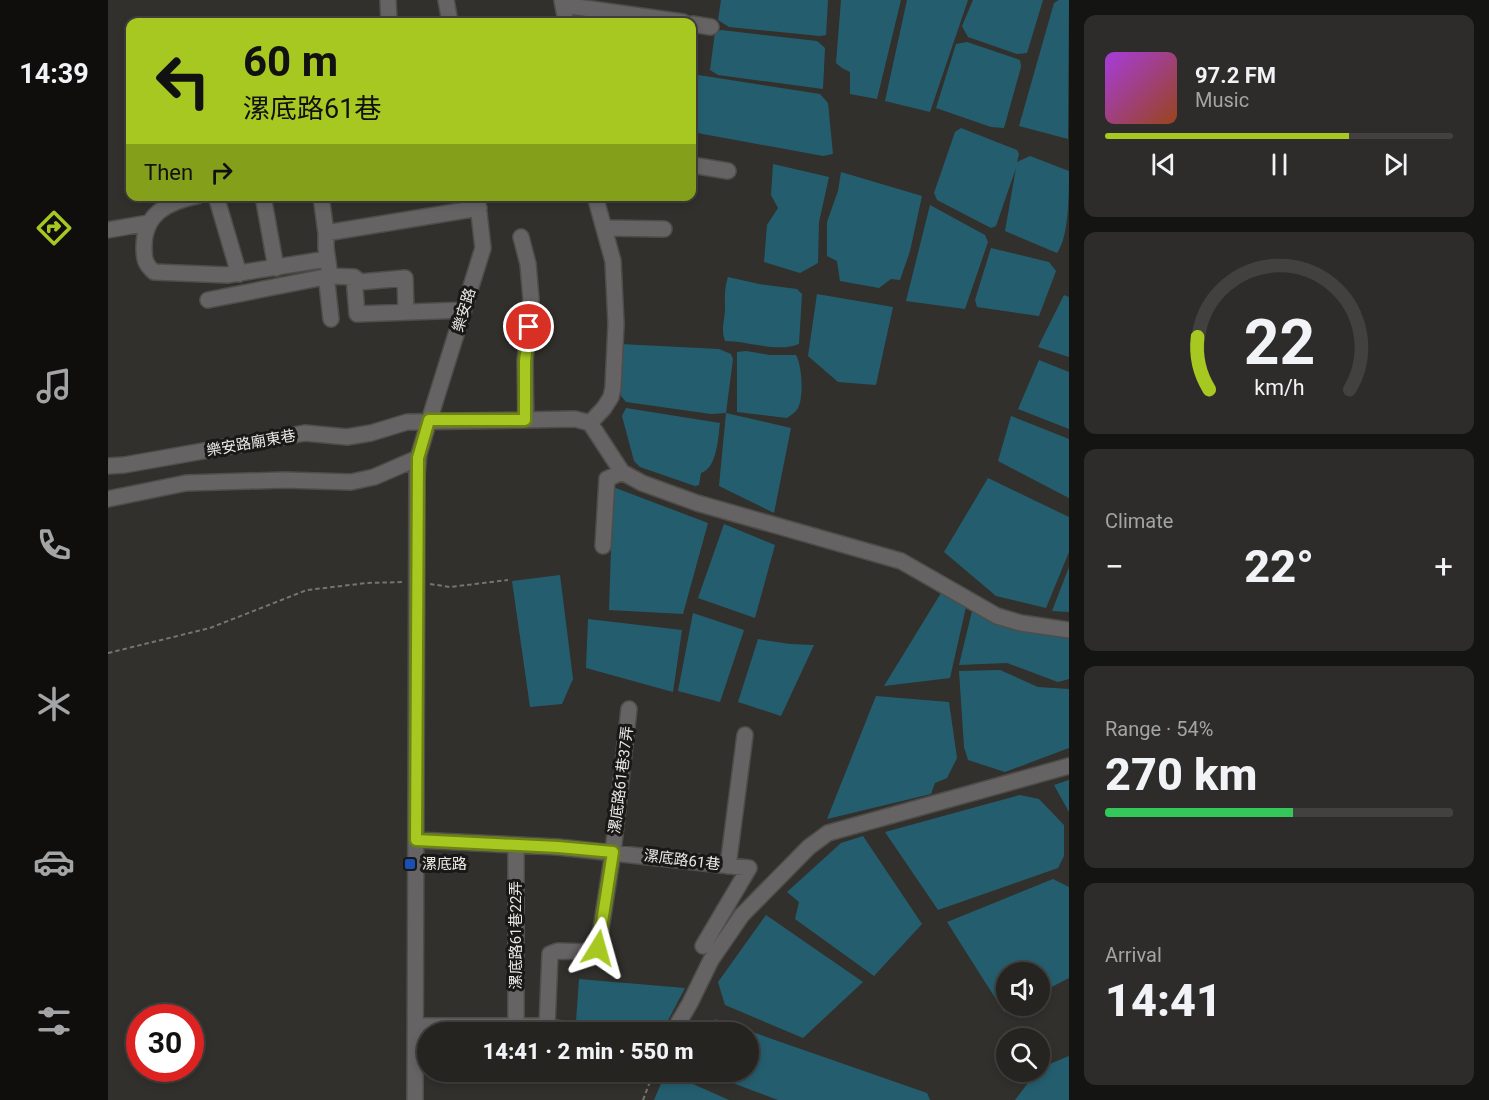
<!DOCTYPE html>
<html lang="en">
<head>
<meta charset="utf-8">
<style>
  body { margin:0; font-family:Roboto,"Noto Sans TC",sans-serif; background:#2d2c2a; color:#f1f3f6; height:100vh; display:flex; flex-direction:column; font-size:22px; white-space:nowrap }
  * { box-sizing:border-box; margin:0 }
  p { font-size:20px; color:#a3a4a5 }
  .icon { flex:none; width:33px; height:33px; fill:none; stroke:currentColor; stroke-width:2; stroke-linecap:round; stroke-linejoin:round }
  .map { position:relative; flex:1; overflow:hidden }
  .sheet { display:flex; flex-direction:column; gap:15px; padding:15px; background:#141412; width:420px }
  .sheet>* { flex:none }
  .banner { position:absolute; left:18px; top:18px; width:570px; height:183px; border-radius:12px; box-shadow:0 3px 9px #0003,0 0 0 2px #42413f; background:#a6c821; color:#111; overflow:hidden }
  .tools { position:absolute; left:888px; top:962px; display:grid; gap:12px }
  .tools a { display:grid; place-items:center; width:54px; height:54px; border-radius:50%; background:#252421; box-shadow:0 3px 9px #0003,0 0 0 2px #42413f; font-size:30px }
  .speed { position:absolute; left:18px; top:1004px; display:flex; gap:12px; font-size:30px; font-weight:700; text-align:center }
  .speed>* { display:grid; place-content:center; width:78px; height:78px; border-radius:50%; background:#252421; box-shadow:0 3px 9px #0003,0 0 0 2px #42413f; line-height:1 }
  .speed .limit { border:9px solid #d22; background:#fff; color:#111 }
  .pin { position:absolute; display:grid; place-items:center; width:51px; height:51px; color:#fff; margin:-26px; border:3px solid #fff; border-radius:50%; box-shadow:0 2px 6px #0007 }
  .me { position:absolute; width:66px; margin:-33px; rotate:8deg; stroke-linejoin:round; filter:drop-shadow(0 0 4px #0008) }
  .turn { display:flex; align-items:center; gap:21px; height:126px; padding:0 18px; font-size:27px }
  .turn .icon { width:78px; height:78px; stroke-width:2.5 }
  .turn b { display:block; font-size:42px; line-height:51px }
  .then { display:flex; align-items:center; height:57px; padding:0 18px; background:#0003; gap:12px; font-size:22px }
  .big { font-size:45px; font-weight:800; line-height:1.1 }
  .sheet .widget { flex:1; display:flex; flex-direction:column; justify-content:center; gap:9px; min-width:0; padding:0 21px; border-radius:12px; background:#2d2c2a }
  .sheet .dial { align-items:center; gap:0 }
  .dial svg { height:156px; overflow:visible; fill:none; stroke:#42413f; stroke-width:7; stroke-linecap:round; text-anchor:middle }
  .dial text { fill:#f1f3f6; stroke:none }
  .song { display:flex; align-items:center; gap:18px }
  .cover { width:72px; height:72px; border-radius:9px; background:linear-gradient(135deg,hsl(280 70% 55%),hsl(20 70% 35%)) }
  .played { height:6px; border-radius:3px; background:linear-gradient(90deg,#a6c821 70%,#42413f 70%) }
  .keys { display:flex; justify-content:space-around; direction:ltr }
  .heat { display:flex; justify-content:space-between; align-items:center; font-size:33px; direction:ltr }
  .charge { height:9px; border-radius:4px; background:linear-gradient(90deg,#34c759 54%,#42413f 0) }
  .trip { position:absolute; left:309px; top:1022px; width:342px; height:60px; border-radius:30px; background:#252421; box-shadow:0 3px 9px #0003,0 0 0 2px #42413f; font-weight:800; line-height:60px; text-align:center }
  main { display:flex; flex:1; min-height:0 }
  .menu { display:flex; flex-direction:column; width:108px; justify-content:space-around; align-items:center; background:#0f0e0d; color:#a3a4a5 }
  .menu .icon { width:42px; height:42px }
  .menu .current { color:#a6c821 }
  .menu b { font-size:27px; color:#f1f3f6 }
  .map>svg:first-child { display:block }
  .water { fill:#245e6e }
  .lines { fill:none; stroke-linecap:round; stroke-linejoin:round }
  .minor-casing { stroke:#4e4d4a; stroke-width:18 }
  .path { stroke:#757470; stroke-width:2; stroke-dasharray:4.5 3; stroke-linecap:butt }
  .minor { stroke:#656363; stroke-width:15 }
  .route-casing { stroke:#6c8215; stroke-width:15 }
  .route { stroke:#a6c821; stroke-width:10 }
  .transit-dot { fill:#1a4fb4; stroke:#191816; stroke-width:2 }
  .labels { text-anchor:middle; stroke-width:6; stroke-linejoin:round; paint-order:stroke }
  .street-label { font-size:15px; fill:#e9e8e5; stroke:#191816 }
  .poi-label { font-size:15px; fill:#e9e8e5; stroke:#191816; text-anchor:start }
</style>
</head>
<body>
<main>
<nav class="menu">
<b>14:39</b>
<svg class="icon current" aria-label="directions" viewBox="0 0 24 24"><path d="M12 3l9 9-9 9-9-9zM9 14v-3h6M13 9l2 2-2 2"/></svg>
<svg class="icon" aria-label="music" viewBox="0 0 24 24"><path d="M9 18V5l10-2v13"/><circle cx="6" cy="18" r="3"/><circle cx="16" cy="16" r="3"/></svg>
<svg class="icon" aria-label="phone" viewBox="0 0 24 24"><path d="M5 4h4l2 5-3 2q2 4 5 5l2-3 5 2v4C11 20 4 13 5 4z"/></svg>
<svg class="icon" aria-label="climate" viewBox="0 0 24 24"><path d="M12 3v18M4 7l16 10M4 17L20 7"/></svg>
<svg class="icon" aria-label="car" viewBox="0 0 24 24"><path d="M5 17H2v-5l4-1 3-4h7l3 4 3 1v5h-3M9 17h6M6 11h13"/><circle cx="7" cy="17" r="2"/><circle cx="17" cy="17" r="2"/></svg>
<svg class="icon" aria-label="filters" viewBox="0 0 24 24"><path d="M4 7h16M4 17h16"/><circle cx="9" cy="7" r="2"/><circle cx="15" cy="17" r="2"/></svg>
</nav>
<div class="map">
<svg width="961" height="1100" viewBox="0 0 961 1100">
  <rect width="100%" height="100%" fill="#31302c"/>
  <path class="water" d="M613,0H720L718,35L712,36L621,27L610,20Z
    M733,0H793L769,99L742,94V72L734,68L728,63Z
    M799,0H860L822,112L777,101Z
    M865,0H935L919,53L909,54L860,37L854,26Z
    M951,0H961L960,139L911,126L946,3Z
    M613,30L709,41L717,48L715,89L610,75L602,70L607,32Z
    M859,42L912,60L913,67L896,128L883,127L828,108L848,44Z
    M584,74L712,94L720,103L725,154L715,156L584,132Z
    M853,128L909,150L911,154L909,162L922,156L961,171C961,194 961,237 949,253L897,231L908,168L888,226L883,228L829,200L826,193L847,132Z
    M665,164L721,177L711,222L710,263L692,273L656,262L659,225L670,208L663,195Z
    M733,172L814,196L802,251L792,280L783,279L771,288L732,281L729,261L719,256V222L730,191Z
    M822,205L877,235L880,242L857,309L798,301Z
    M883,248L941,262L948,271L931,316L869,307L867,300Z
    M620,277L651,284L689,289L694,294L691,344C670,353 640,341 617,341C613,329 616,323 617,311C617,299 616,289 620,277Z
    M709,294L785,307L768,385L730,382L700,356Z
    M956,295L961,297V357L930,347Z
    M512,344L611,349L623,354L625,359L618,413L683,428L666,513L611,486L618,413L603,414L518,402L513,396Z
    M638,351L662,355H688C694,365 696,397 690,408C688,412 683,415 679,418L629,412V352Z
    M931,360L961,372V429L910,409Z
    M518,408L612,423C610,438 609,468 593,473L591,485L587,486L532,467L526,461L514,416Z
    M903,416L961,439V498L890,461Z
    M880,478L961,517V552L938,608L888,596L836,552Z
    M505,487L600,523L575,614L501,610Z
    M616,524L667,545L647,618L590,598Z
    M961,567V612L944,611Z
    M452,575L465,679L454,704L422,707L404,581Z
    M833,593L858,607L842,678L776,686Z
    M864,611L961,637V679L950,682L899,663L851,665Z
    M585,613L636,630L612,702L570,691Z
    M480,619L574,630L565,692L478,668Z
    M650,639L682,644L706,645L673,716L630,702Z
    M892,670L930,687L961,689V748L897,772L860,760L856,747L851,671Z
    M768,696L841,702L849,758L839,778L827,783L823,794L719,819Z
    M961,780V812L946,785Z
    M912,795L931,799L956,825V856L950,868L830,910L777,832Z
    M755,836L814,924L766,976L687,919L691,902L679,892L733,843Z
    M945,879L961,887V978L932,993V972H898V1005H910L896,1012L839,922Z
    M658,915L755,982L695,1038L617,1005L610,982Z
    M471,979L577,988L554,1032H515L468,1022Z
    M607,1019L819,1093L822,1100H670L593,1071H640V1032H596Z
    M961,1056V1100H907L929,1071H932V1068Z
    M558,1072L621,1100H546Z"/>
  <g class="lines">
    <defs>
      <path id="minor" d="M280,0L281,22
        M338,0L342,22
        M454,0L458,22
        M455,5L575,22
        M584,24L603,27
        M584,165L620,171
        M89,196C59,202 36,214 36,247C36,259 37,264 46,272L119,275L219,259
        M108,196L131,274
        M155,196L168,268
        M213,196L218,233V248L222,276L219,283L223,319
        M496,228L556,229
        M0,230L40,223
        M218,233L371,208
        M413,237L420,264L423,299L417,361L418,420
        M246,277L249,314L356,310
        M100,300L222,276L246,277L252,282L297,278L298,311
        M482,423L496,408L503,397L505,388L508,324L505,261L487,196
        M0,466L16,465L197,433L239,437L263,433L299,422L467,419L482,423L514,472L499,479L495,546
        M514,472L534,483L589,503L793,561L889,616L913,623L961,630
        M0,499L78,483L176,480L243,482L266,477L310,458
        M308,840L450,847L641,868L595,946
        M408,845V1025
        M620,866L637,735
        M490,948L505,852L521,709
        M309,1026H439L469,1032
        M439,1026L442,954L450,951L481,952
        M565,1032L582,1003L603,960L634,915L701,847L720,833L961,766
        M307,1100L309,474L311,454L321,421L375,248L369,196"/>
    </defs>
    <use href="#minor" class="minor-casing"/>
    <path class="path" d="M322,584L342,587L400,580
      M0,653L102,628L199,590L259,583L296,582
      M535,1100L546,1071"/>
    <use href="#minor" class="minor"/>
  </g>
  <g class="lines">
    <defs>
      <path id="route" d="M421,327L417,361V420H321L310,458L308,840L450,847L505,852L490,948"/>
    </defs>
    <use href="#route" class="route-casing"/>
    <use href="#route" class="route"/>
  </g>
  <rect class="transit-dot" x="296" y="858" width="12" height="12" rx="3"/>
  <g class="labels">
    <g class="street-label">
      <text transform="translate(356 310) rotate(-73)" y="5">樂安路</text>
      <text transform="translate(143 443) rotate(-10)" y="5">樂安路廟東巷</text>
      <text transform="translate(513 780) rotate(-83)" y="5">漯底路61巷37弄</text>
      <text transform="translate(574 860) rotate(7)" y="5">漯底路61巷</text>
      <text transform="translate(408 935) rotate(-90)" y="5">漯底路61巷22弄</text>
    </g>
    <g class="poi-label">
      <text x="314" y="869">漯底路</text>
    </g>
  </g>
</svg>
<div class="tools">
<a><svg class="icon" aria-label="sound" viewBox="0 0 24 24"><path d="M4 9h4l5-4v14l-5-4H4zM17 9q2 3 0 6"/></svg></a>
<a><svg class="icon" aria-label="search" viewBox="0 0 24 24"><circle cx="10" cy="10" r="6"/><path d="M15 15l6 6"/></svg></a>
</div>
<div class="speed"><div class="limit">30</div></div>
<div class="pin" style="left:421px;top:327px;background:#d93025"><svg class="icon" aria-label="arrive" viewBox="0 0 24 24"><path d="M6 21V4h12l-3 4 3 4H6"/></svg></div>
<svg class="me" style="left:490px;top:948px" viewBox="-20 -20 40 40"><path d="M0-17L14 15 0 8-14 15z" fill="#a6c821" stroke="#fff" stroke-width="4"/></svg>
<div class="trip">14:41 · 2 min · 550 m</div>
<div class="banner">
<div class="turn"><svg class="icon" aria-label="left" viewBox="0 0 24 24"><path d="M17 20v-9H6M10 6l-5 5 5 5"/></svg><div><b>60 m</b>漯底路61巷</div></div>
<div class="then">Then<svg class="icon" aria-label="right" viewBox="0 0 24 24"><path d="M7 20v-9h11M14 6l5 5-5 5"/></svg></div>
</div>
</div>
<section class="sheet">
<div class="widget">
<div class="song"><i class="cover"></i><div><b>97.2 FM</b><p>Music</p></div></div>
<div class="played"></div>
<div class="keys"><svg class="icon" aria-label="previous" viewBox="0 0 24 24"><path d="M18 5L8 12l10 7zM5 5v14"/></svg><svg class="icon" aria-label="pause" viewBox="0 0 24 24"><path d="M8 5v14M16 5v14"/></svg><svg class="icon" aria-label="next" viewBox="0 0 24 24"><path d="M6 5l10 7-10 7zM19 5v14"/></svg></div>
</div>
<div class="widget dial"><svg viewBox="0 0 100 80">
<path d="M14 69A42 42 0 1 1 86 69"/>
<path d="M14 69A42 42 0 0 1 8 42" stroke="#a6c821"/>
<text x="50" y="56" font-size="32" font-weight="700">22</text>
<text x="50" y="72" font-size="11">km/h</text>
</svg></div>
<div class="widget"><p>Climate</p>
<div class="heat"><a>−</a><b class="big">22°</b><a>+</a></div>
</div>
<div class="widget"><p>Range · 54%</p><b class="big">270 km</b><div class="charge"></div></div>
<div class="widget"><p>Arrival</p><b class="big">14:41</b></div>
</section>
</main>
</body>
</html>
